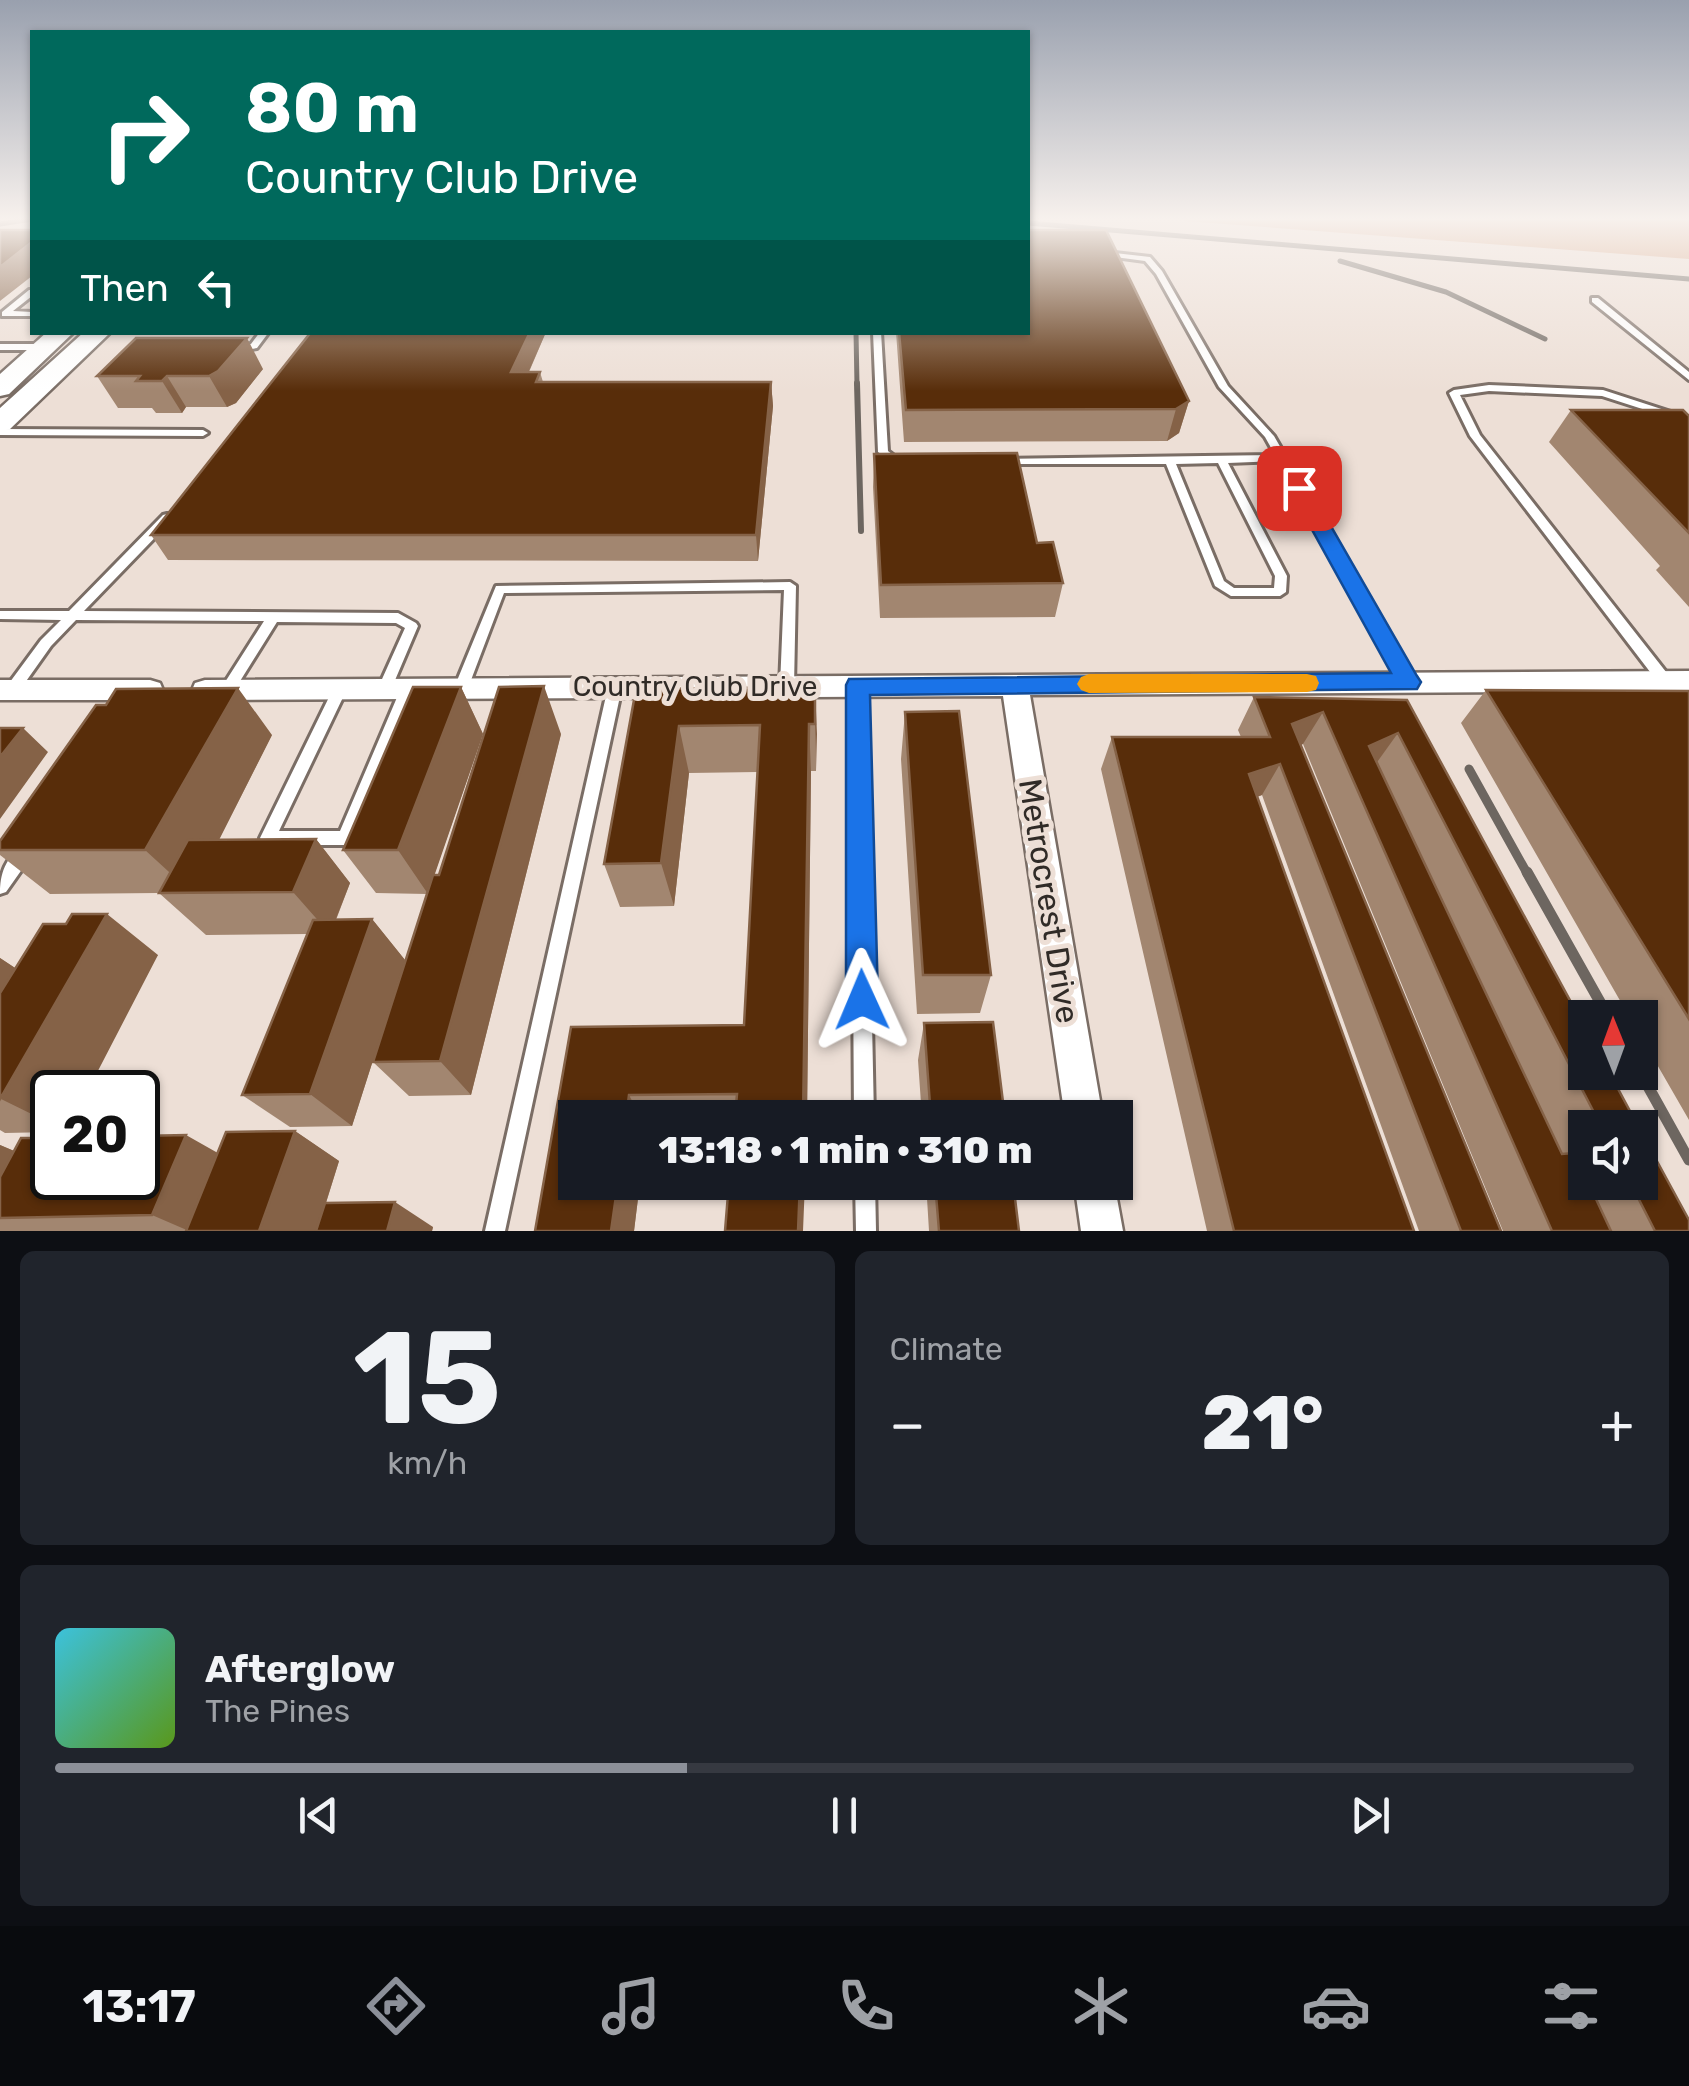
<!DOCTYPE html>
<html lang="en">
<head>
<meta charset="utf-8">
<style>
  body { margin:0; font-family:Rubik,sans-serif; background:#20242c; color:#f1f3f6; height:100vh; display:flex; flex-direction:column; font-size:38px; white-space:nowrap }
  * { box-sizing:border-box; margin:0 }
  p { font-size:32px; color:#9ea1a6 }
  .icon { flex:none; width:55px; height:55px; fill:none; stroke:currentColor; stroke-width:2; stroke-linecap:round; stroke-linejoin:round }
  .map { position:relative; height:1231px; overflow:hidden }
  .panel { display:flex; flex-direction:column; gap:20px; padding:20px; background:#0d0f14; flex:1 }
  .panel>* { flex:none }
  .hud { position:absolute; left:30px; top:30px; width:1000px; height:305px; border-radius:0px; box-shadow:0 2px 8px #0004; background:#00695c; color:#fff; overflow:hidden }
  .needle { width:65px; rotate:359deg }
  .tools { position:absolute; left:1568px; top:1000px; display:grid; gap:20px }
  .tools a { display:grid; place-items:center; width:90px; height:90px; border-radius:0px; background:#171b24; box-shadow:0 2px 8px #0004; font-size:50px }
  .speed { position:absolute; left:30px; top:1070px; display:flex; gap:20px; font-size:50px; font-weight:700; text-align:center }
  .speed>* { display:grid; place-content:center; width:130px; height:130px; border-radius:50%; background:#171b24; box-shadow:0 2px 8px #0004; line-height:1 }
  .speed .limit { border:5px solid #111; border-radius:15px; background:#fff; color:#111 }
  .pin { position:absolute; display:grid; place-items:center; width:85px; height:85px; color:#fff; margin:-42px; border-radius:20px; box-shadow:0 5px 15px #0006 }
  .me { position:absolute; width:110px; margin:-55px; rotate:359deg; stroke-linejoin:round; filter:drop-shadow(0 0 8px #0008) }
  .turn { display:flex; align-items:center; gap:35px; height:210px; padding:0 50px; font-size:45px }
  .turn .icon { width:130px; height:130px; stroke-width:2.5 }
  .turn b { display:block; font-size:70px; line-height:85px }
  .then { display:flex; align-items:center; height:95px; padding:0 50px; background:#0003; gap:20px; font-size:38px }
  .big { font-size:75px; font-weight:800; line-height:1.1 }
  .panel .widget { flex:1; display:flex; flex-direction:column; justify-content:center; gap:15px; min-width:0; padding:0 35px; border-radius:15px; background:#20242c }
  .panel .dial { align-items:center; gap:0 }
  .dial b { font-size:130px; line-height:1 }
  .song { display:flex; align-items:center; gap:30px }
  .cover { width:120px; height:120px; border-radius:15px; background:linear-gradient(135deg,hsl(190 70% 55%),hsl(90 70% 35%)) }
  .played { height:10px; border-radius:5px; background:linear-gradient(90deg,#8c9099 40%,#363941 40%) }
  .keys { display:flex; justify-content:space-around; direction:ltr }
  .heat { display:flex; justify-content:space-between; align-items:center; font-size:55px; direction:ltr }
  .panel .tiles { flex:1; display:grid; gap:20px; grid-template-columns:1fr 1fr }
  .widget:last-child { grid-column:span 2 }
  .trip { position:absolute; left:558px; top:1100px; width:575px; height:100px; border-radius:0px; background:#171b24; box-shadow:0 2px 8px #0004; font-weight:800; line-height:100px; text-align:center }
  .tabs { display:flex; height:160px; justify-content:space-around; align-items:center; background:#090b0e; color:#9ea1a6 }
  .tabs .icon { width:70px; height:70px }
  .tabs .active { color:#8c9099 }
  .tabs b { font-size:45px; color:#f1f3f6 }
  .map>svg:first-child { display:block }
  .green { fill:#d6a280 }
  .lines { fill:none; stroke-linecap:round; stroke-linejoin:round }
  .lane-casing { stroke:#7a6d65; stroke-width:6 }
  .street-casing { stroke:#7a6d65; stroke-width:5 }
  .secondary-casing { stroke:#7a6d65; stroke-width:5 }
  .lane { fill:#fff; fill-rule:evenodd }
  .street { fill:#fff; fill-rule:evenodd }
  .secondary { fill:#fff; fill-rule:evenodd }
  .rail-far3 { stroke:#6d6660; stroke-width:5 }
  .rail-far2 { stroke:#6d6660; stroke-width:6 }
  .rail-far1 { stroke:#6d6660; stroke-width:9 }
  .rail { stroke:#6d6660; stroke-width:11 }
  .wall { fill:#a28670 }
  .shaded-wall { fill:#856247 }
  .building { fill:#582d0a; stroke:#856247; stroke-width:2.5 }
  .route { fill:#1a73e8; stroke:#114b97; stroke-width:2.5 }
  .slow { fill:#f59e0b }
  .labels { text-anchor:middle; stroke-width:10; stroke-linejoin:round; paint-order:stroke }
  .street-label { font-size:28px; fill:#302b27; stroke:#eddfd6 }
  .near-street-label { font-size:32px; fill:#302b27; stroke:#eddfd6 }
</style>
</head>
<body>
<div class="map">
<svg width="1689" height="1231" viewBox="0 0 1689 1231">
  <rect width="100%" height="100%" fill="#eddfd6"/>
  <path class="green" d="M1184,219H1689V259L1184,221Z"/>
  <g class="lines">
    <defs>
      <path id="lane" d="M1097,251L1150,257L1162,271L1228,386L1274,436L1414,679L1416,683L1414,687H1404L1278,461L1228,463L1287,576L1286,592L1280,596H1231L1215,586L1166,464H998L997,462L1002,459L1275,455L1265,437L1219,387L1156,274L1145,261L1100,255H1097ZM1218,463L1275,576L1274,588H1234L1224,581L1176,464Z
        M29,290H32V296L13,311L32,312V316H2V312Z
        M1592,298H1598L1689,372V380L1592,302Z
        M260,332H269L257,348L235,352V348L251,344Z
        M873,332H881L888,451L902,462L897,465L878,452Z
        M0,344H45L49,347L45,350H0Z
        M1489,385L1603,390L1689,418V424L1602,396L1489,391L1460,395L1480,435L1670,677L1672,681L1670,685H1660L1470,436L1449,393L1454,390Z
        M0,429L203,430L208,433L203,436L0,435Z
        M167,514L171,515L173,518L171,521L84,611L398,613L416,623L418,626L390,692H380L378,688L405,628L396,623L277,622L232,694H222L220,690L264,621L76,620L51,646L17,694H7L5,690L7,686L41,640L61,620L0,619V611H69L163,515Z
        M790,582L796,586L794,686L792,690H782L780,686L784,590L504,593L468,688L466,692H456L454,688L496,586Z
        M858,680L863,681L865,685L874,1118H854L851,685L853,681Z
        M615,682L620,683L622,687L505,1231H485L608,687L610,683Z
        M408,683L413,684L415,688L350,843L345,845H268L263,843L260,838L335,685H345L347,689L279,831H340L401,688L403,684Z
        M24,846L30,848L32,853L30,858L6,892L0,894C0,874 5,857 24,846Z
        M855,1182H875L876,1231H856Z"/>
      <path id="street" d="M1689,671V691L1030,695L1103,1118H1065L1003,696L205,700L195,697L192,690L195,683L205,680Z
        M0,680H150L160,683L163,690L160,697L150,700H0Z
        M1074,1182H1114L1123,1231H1081Z"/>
      <path id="secondary" d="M47,332H74L9,394L0,396V374Z
        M84,332H111L10,429L0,431V408Z"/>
    </defs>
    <use href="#lane" class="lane-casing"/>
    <use href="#street" class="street-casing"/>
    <use href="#secondary" class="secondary-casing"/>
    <use href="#lane" class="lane"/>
    <use href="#street" class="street"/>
    <use href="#secondary" class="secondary"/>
    <path class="rail-far3" d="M1028,223L1689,279
      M0,224L32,219
      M1340,261L1446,292L1545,339
      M856,332L857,385"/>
    <path class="rail-far2" d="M857,383L861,531"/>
    <path class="rail-far1" d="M1469,769L1528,875"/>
    <path class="rail" d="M1527,872L1609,1018
      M1640,1072L1689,1160"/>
  </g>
  <path class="wall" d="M311,332H546L529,372H540L543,382H771L773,406L758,561L168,560L151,535Z
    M896,332H1028L1189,401L1179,433L1167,441L904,442Z
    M263,369L236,403L227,407H186L182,413H156L152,408H118L97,376Z
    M1571,410L1689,416V607L1656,570L1660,566L1549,442Z
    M874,454L1037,543L1063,583L1055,617L880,618L873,487Z
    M461,687L483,734L434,875H439L561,734L471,1095L409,1096L373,1062L427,894L376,893L343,850Z
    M815,687L816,771H811L807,1118H575V1182H640L634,1231H535L571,1027L744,1025L757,772L689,773L674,906L620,907L604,864L636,689Z
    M1486,690L1689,691V1120L1640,1035V1018H1630L1461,723Z
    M1254,697L1407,700L1639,1128H1585V1182H1640L1689,1231H1503L1303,744L1301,745L1501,1231H1419L1262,795L1257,797L1414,1231H1207L1101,769L1112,737H1241L1238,730Z
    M905,712L991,975L980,1013L917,1014L901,759Z
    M272,735L219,840L316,839L350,883L336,920L372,919L405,960L352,1126L290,1127L242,1095L307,934L206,935L159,893L50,894L0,855V841Z
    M158,955L52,1092V1132L5,1133L0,1130V958L15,968Z
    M924,1023L1005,1118H922L918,1060Z
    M295,1131L339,1161L326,1203L433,1227L432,1231H0V1145L14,1151L217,1153Z
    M926,1182H1013L1019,1231H929Z"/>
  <path class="shaded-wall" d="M32,242V276L0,301V267Z
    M530,332H546L518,396L511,372Z
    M247,338L263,369L236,403L227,407L209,376Z
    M167,376L186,407L182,413L162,381Z
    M771,382L773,406L758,561L756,535Z
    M1189,401L1179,433L1167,441L1176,409Z
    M544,686L561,734L471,1095L440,1061Z
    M461,687L483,734L428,894L398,850Z
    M815,687L817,734L816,771L815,724Z
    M238,688L272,735L192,893L145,850Z
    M1323,712L1303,744L1273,756L1292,724Z
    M809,724L811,771L807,1118H803Z
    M679,726L689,773L674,906L661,863Z
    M23,728L48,752L0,819V757Z
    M1398,733L1375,765L1369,746Z
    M1280,764L1262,795L1231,806L1249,774Z
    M316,839L350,883L330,934L293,892Z
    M107,914L158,955L87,1092H52V1124L1,1099Z
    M372,919L405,960L352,1126L310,1094Z
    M0,958L44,987L0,1066Z
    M629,1095L641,1118H626Z
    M295,1131L339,1161L317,1231H259Z
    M186,1135L239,1165L189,1231L152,1215Z
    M0,1145L52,1167L0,1218Z
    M618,1182H640L634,1231H611Z
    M800,1182H805L803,1231H798Z
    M395,1202L433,1227L432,1231H387Z"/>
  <path class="building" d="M0,230H32V242L0,267Z
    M1028,230H1106L1189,401L1176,409L906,410L899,332H1028Z
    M311,332H530L511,372H540L536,382H771L756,535H151Z
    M136,338H247L218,371L209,376H167L162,381H136L140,376H97Z
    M1571,410H1683L1689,416V533Z
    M1017,453L1037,543L1053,542L1063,583L881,585L874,454Z
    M544,686L440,1061L373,1062L433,875H439L499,687Z
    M413,687H461L398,850H343Z
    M815,687V724H809L803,1118H735L737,1094L629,1095L626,1118H575V1182H618L611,1231H535L571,1027L744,1025L760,725L679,726L661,863L604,864L636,689Z
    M238,688L145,850H0V841L96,705H106L116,689Z
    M1486,690L1689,691V1019Z
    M1254,697L1407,700L1585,1028V1072H1609L1639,1128H1602L1398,733L1369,746L1562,1154L1574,1153L1585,1176V1182H1588L1611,1231H1552L1323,712L1292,724L1501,1231H1461L1280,764L1249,774L1414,1231H1234L1112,737H1270Z
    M959,711L991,975H923L905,712Z
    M0,728H23L0,757Z
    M316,839L293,892L159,893L188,840Z
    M72,914H107L0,1099V993L43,924H66Z
    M372,919L310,1094L242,1095L313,920Z
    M993,1022L1005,1118H931L924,1023Z
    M1640,1130L1689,1220V1231H1655L1630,1182H1640Z
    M295,1131L259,1231H186L226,1132Z
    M186,1135L152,1215L0,1218V1177L21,1138H52V1178H138V1136Z
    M729,1182H800L798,1231H725Z
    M935,1182H1013L1019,1231H939Z
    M395,1202L387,1231H316L325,1203Z"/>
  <linearGradient id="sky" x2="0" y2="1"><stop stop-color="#99a0ae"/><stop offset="0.56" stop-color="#f7f1ed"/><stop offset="1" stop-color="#f7f1ed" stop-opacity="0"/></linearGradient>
  <rect width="1689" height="391" fill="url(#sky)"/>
  <path class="route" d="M1299,482L1309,488L1417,676L1421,682L1417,689L870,695L878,1000L874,1011L862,1015L851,1011L846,1000V685L849,679L1391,673L1289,488Z"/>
  <path class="slow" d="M1089,674H1307L1316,676L1319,683L1316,690L1307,692L1089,693L1081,690L1077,684L1081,677Z"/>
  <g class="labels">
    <g class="street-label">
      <text x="695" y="696">Country Club Drive</text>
    </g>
    <g class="near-street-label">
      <text transform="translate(1049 901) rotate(81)" y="11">Metrocrest Drive</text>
    </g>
  </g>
</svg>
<div class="tools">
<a><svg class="needle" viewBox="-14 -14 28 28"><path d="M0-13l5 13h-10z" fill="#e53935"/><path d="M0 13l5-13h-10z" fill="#9ea1a6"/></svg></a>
<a><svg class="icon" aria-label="sound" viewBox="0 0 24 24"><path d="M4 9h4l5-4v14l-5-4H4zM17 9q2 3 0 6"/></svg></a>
</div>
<div class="speed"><div class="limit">20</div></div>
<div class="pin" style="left:1299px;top:488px;background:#d93025"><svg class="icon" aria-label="arrive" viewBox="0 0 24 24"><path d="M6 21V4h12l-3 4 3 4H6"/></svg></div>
<svg class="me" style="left:862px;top:1000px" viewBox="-20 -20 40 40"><path d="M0-17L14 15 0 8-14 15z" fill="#1a73e8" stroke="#fff" stroke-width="4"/></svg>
<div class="trip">13:18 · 1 min · 310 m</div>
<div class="hud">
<div class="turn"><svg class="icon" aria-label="right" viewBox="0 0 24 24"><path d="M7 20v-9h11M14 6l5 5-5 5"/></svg><div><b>80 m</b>Country Club Drive</div></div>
<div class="then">Then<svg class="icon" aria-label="left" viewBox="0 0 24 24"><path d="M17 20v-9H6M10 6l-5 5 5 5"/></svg></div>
</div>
</div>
<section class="panel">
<div class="tiles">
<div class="widget dial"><b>15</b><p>km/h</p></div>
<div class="widget"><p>Climate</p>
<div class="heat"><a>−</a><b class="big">21°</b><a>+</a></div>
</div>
<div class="widget">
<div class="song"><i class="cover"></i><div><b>Afterglow</b><p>The Pines</p></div></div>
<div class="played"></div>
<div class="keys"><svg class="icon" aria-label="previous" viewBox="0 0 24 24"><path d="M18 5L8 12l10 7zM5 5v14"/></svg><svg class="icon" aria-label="pause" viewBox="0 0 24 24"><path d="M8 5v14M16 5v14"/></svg><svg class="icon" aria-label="next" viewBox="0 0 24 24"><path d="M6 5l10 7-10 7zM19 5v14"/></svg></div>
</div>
</div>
</section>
<nav class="tabs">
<b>13:17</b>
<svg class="icon active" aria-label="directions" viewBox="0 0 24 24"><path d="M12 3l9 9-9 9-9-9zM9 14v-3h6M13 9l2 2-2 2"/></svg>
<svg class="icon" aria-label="music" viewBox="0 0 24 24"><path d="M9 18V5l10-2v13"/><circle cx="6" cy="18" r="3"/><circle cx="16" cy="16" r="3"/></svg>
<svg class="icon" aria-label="phone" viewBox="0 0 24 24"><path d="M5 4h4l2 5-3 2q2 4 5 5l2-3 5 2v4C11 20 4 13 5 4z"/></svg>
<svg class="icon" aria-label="climate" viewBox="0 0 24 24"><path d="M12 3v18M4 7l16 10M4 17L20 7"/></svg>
<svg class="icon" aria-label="car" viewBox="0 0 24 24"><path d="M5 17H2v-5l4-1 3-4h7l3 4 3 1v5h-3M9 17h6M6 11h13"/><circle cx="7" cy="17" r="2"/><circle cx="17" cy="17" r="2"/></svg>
<svg class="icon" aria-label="filters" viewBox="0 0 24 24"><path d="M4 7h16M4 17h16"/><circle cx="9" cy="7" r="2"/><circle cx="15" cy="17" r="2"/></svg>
</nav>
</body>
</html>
